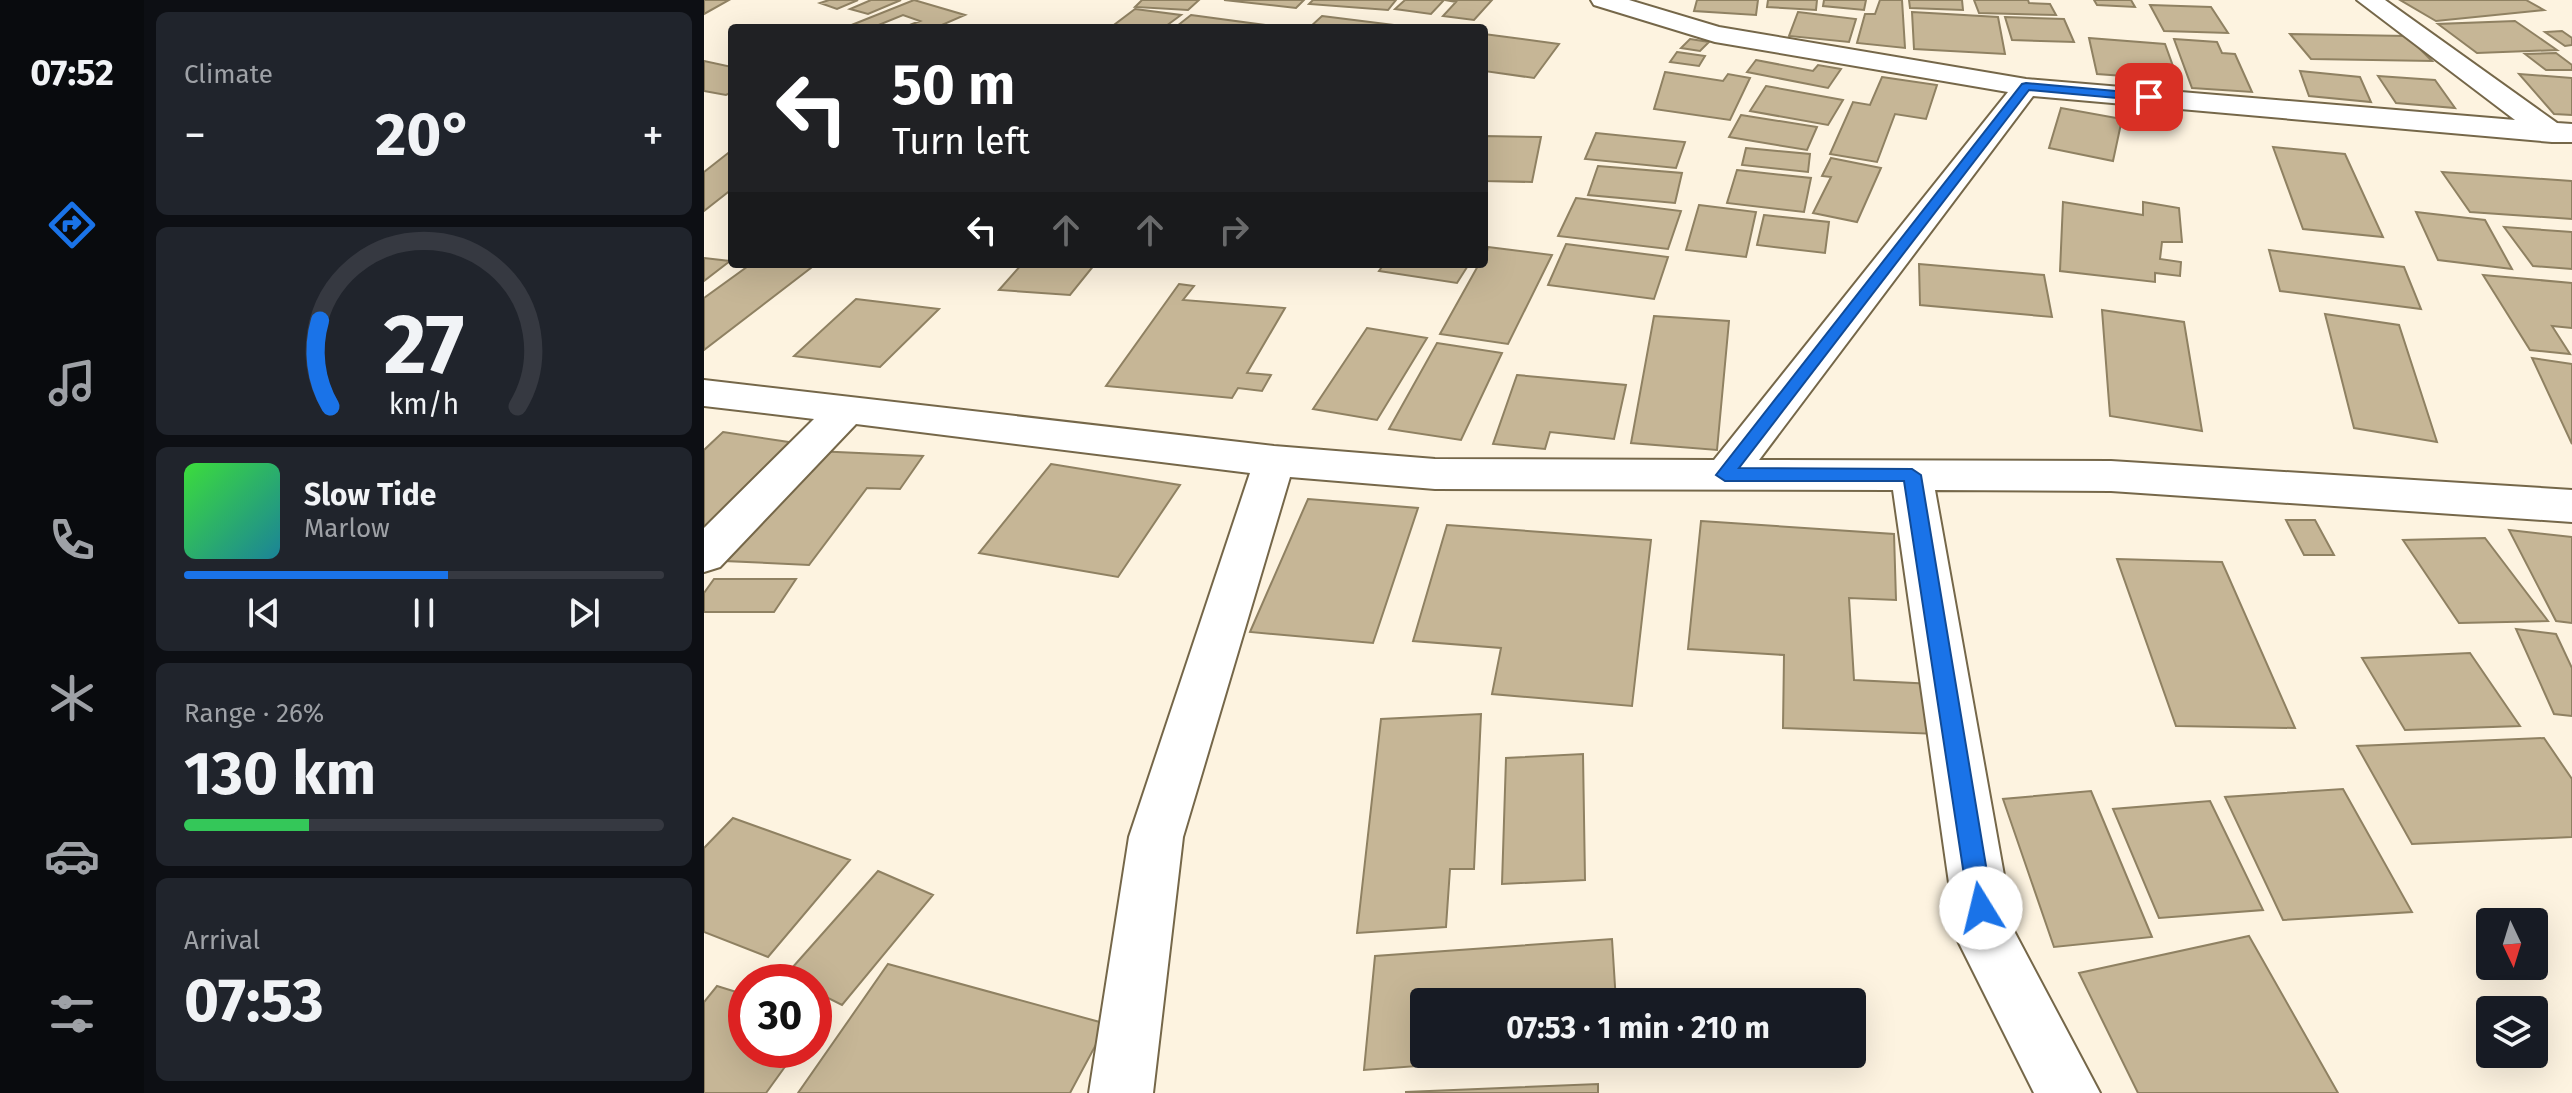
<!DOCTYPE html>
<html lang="en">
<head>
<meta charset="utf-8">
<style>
  body { margin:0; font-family:"Fira Sans",sans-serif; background:#20242c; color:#f1f3f6; height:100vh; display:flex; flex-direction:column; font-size:30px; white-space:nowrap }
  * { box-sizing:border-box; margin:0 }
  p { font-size:26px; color:#9ea1a6 }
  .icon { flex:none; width:44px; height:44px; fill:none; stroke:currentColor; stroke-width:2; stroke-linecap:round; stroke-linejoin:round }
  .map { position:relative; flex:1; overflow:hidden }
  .drawer { display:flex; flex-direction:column; gap:12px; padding:12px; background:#0d0f14; width:560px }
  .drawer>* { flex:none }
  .hud { position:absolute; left:24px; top:24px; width:760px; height:244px; border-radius:8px; box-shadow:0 8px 32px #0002; background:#202124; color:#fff; overflow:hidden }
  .needle { width:52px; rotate:176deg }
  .tools { position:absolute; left:1772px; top:908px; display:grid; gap:16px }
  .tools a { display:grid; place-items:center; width:72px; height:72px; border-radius:8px; background:#171b24; box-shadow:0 8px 32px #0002; font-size:40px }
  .speed { position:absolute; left:24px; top:964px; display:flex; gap:16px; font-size:40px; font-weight:700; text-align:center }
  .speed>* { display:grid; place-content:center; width:104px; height:104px; border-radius:50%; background:#171b24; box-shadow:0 8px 32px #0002; line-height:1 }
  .speed .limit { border:12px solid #d22; background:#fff; color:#111 }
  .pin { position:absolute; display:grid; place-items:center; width:68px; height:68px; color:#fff; margin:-34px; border-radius:16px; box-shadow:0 4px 12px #0006 }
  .me { position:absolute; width:88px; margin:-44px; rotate:351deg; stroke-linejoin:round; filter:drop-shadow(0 0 6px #0008) }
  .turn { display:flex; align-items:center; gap:28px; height:168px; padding:0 32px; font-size:36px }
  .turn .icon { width:104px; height:104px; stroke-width:2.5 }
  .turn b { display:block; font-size:56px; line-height:68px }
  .lanes { display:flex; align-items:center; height:76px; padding:0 32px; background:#0003; justify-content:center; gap:40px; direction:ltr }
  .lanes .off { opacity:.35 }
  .big { font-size:60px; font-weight:700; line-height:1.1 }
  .drawer .widget { flex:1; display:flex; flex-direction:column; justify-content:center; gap:12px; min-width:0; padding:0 28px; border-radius:12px; background:#20242c }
  .drawer .dial { align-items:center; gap:0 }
  .dial svg { height:208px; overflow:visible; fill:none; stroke:#363941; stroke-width:7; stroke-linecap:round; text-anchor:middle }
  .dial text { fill:#f1f3f6; stroke:none }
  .song { display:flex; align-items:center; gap:24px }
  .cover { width:96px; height:96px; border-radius:12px; background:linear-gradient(135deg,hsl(120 70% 55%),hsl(190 70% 35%)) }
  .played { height:8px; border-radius:4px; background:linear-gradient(90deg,#1a73e8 55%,#363941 55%) }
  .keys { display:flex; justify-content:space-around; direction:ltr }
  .heat { display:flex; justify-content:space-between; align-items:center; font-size:44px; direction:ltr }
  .charge { height:12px; border-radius:6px; background:linear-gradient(90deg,#34c759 26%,#363941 0) }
  .trip { position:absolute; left:706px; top:988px; width:456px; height:80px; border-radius:8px; background:#171b24; box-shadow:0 8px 32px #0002; font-weight:700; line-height:80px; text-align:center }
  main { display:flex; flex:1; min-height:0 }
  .dock { display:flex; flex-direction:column; width:144px; justify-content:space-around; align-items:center; background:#090b0e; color:#9ea1a6 }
  .dock .icon { width:56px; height:56px }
  .dock .on { color:#1a73e8 }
  .dock b { font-size:36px; color:#f1f3f6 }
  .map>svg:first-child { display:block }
  .building { fill:#c6b696; stroke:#8f8162; stroke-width:2 }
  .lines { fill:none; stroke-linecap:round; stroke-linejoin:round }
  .street-casing { stroke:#756749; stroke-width:4 }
  .street { fill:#fff; fill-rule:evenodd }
  .route { fill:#1a73e8; stroke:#114b97; stroke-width:2 }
</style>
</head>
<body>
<main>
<nav class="dock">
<b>07:52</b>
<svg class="icon on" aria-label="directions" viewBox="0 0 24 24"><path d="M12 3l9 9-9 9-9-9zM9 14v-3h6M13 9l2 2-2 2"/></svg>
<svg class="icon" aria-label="music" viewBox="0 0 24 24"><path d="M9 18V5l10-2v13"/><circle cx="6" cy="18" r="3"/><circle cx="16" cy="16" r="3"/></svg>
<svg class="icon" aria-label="phone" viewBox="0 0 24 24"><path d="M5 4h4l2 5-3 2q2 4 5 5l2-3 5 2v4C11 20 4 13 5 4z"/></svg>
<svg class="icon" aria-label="climate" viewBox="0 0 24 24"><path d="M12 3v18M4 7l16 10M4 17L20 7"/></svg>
<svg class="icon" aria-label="car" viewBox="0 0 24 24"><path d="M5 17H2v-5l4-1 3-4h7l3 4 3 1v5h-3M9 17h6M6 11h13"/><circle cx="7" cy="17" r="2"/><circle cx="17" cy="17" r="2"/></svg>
<svg class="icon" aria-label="filters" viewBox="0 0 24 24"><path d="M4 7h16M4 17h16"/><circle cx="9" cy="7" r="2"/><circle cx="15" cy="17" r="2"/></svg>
</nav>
<section class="drawer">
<div class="widget"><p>Climate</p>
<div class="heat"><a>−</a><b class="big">20°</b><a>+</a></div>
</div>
<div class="widget dial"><svg viewBox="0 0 100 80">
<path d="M14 69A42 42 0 1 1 86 69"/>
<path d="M14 69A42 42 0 0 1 10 36" stroke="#1a73e8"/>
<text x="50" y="56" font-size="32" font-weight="700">27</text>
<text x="50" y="72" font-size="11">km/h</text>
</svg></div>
<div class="widget">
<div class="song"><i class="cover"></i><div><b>Slow Tide</b><p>Marlow</p></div></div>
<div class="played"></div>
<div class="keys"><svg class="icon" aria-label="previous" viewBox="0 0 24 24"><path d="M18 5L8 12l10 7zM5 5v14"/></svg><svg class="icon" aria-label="pause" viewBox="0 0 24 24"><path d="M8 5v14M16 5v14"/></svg><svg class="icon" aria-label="next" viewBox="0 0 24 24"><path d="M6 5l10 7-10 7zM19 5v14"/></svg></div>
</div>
<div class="widget"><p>Range · 26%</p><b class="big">130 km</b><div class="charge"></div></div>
<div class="widget"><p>Arrival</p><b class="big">07:53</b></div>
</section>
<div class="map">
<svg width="1868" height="1093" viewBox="0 0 1868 1093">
  <rect width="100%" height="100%" fill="#fdf3e0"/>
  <path class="building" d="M0,0H25L0,14Z
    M125,0H154L133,9L116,3Z
    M167,0H197L164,14L146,9Z
    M210,0L261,15L231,28H198L216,21L199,15L177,24L188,28H140Z
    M438,0H495L484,10L431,7Z
    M520,0H600L592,8Z
    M609,0H692L684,10L605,4Z
    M701,0H740L727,14L691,9Z
    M741,0H788L770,20L739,16L752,2Z
    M993,0H1054L1052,15L990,11Z
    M1064,0H1113L1112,10L1063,7Z
    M1120,0H1162L1160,10L1119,6Z
    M1176,0H1198L1201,48L1153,43L1161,14H1171Z
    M1205,0H1258L1259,10L1206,8Z
    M1270,0H1324L1325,3L1346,4L1352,15L1275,13Z
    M1390,0H1427L1431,7L1393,5Z
    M1696,0H1822L1840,10L1732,21Z
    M1446,5L1507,7L1524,33L1460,31Z
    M431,9L477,15L462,26L406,28Z
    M1094,12L1152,19L1145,42L1085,36Z
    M1208,12L1294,17L1301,54L1210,49Z
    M487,15L561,25L557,28L473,26Z
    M618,16L690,25L687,28H605Z
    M1301,17L1360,19L1370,42L1308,40Z
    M1811,21L1853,50L1773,53L1734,24Z
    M1858,31L1868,38V45L1861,46L1841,32Z
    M780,34L855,44L830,78L780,71Z
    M1586,34L1703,36L1728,61L1607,59Z
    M1385,38L1461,44L1474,80L1393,74Z
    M986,39L1005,42L996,51L977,48Z
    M1470,39L1513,42L1518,53L1531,54L1548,92L1488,88Z
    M973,52L1001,56L995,66L966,62Z
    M1852,53L1868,65V70H1842L1821,54Z
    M1052,60L1109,71L1114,65L1137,69L1124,88L1043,72Z
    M0,61L28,67V92L22,95L0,91Z
    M1596,71L1656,77L1667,102L1605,96Z
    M961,72L1019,81L1024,74L1046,78L1026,120L950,109Z
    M1815,74L1868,78V115L1850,114Z
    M1674,76L1731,80L1751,108L1692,103Z
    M1178,77L1233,85L1222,119L1191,114L1173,162L1126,154L1149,102L1166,105Z
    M1062,86L1139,100L1124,125L1046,111Z
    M1357,108L1418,119L1409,161L1345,148Z
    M1037,115L1113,127L1103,150L1025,137Z
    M892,133L981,142L972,168L881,159Z
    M780,136L837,137L828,182L780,181Z
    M1569,147L1641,154L1679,237L1599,229Z
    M1042,148L1106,154L1104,172L1038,165Z
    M28,150V189L0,211V172Z
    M1127,158L1177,168L1153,222L1109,213L1127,177L1118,176Z
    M894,166L978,173L971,203L884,195Z
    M1033,170L1107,178L1100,212L1023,203Z
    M1738,172L1868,181V219L1766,212Z
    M872,198L977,211L964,249L854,236Z
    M1359,202L1439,215V202L1475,208L1478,242H1458L1456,259L1477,262L1476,276L1451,273V282L1356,271Z
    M995,205L1052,212L1042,257L982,250Z
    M1712,212L1781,220L1808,269L1734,260Z
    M1060,215L1125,222L1121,253L1053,245Z
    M1800,227L1868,232V269L1829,266Z
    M862,244L964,257L950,299L844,285Z
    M784,247L848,255L804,344L736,334L775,264H780Z
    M1565,250L1700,267L1717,309L1576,291Z
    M0,258L26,261L0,281Z
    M47,264H112L0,350V298Z
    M318,264H391L366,295L295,290Z
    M680,264H765L753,283L675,271Z
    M1215,264L1340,275L1348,317L1216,305Z
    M1779,275L1868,283V328L1848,326L1866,354L1826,350Z
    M475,284L490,286L479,300L581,308L543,373L567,375L558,391L534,388L528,398L402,386Z
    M152,299L235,309L176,367L90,356Z
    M1398,310L1480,322L1498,431L1406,416Z
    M1621,314L1695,325L1733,442L1650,428Z
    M950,316L1025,321L1013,450L927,443Z
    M663,328L723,338L673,420L609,409Z
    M733,343L798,353L757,440L685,429Z
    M1828,358L1868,364V444Z
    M813,375L922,385L910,439L846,432L841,449L789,444Z
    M19,432L98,444L0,539V450Z
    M111,451L219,456L196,489L163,488L105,565L21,561Z
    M347,464L476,485L414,577L275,553Z
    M604,499L714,508L669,643L546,632Z
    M1582,520H1611L1630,555H1600Z
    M997,521L1190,534L1192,600L1145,598L1150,680L1230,684L1235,734L1079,728L1080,655L984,649Z
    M743,525L947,540L928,706L788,694L797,648L709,641Z
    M1805,530L1868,537V623L1852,621Z
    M1781,538L1844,621L1755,623L1699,540Z
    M1413,559L1518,562L1591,728L1472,726Z
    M10,579H92L70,612H0V593Z
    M1812,629L1852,634L1868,668V716L1850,714Z
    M1766,653L1816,726L1701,730L1658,658Z
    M777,714L770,869H746L742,927L653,933L677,719Z
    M1840,738L1868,779V837L1708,844L1653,746Z
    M879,754L881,880L798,884L802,758Z
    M1639,789L1708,912L1579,920L1521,797Z
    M1387,791L1448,937L1350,947L1299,799Z
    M1506,801L1559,910L1455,918L1409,809Z
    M29,818L146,860L64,957L0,932V848Z
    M174,871L229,895L138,1005L110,991V982H90L80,977Z
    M1545,936L1634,1093H1434L1375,973Z
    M908,939L912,1002H720V1054H874L660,1070L671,956Z
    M184,964L403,1024L366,1093H94Z
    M13,986L42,995V1050H93L62,1093H0V1002Z
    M894,1084V1093H702V1092Z"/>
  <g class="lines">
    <defs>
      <path id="street" d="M887,0H925L1015,27L1322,79L1811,120L1653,0H1681L1853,123L1868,124V142H1848L1329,96L1055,460L1407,461L1868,490V522L1407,491L1231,490L1310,931L1396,1093H1330L1253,939L1189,490L731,489L586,477L479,837L449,1093H385L425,837L546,473L152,424L16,567L0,572V528L110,419L0,406V380L570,446L731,459L1010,460L1304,92L1011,42L890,5Z"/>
    </defs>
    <use href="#street" class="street-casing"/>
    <use href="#street" class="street"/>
  </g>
  <path class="route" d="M1322,83L1445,94L1451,97L1445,101L1325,90L1035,468L1208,469L1217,475L1289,908L1285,916L1277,919L1268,916L1265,908L1200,481H1021L1012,475L1318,84Z"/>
</svg>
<div class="tools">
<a><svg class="needle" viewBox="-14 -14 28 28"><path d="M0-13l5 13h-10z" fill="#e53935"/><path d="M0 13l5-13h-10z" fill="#9ea1a6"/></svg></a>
<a><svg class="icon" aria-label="layers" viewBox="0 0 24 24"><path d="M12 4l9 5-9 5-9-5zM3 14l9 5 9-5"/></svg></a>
</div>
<div class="speed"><div class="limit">30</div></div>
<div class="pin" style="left:1445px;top:97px;background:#d93025"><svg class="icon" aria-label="arrive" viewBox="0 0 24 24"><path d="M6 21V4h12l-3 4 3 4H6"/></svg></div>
<svg class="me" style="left:1277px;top:908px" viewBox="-20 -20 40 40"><circle r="19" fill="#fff"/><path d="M0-13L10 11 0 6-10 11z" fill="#1a73e8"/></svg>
<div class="trip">07:53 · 1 min · 210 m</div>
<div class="hud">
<div class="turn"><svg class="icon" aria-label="left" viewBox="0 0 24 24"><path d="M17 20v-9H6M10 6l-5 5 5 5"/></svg><div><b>50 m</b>Turn left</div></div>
<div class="lanes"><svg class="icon" aria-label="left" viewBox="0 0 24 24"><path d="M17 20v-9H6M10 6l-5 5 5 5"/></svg><svg class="icon off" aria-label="ahead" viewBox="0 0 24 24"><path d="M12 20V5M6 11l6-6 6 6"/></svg><svg class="icon off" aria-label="ahead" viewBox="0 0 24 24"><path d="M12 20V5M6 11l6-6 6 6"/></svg><svg class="icon off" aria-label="right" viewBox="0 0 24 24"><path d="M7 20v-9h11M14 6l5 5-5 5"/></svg></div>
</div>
</div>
</main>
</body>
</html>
